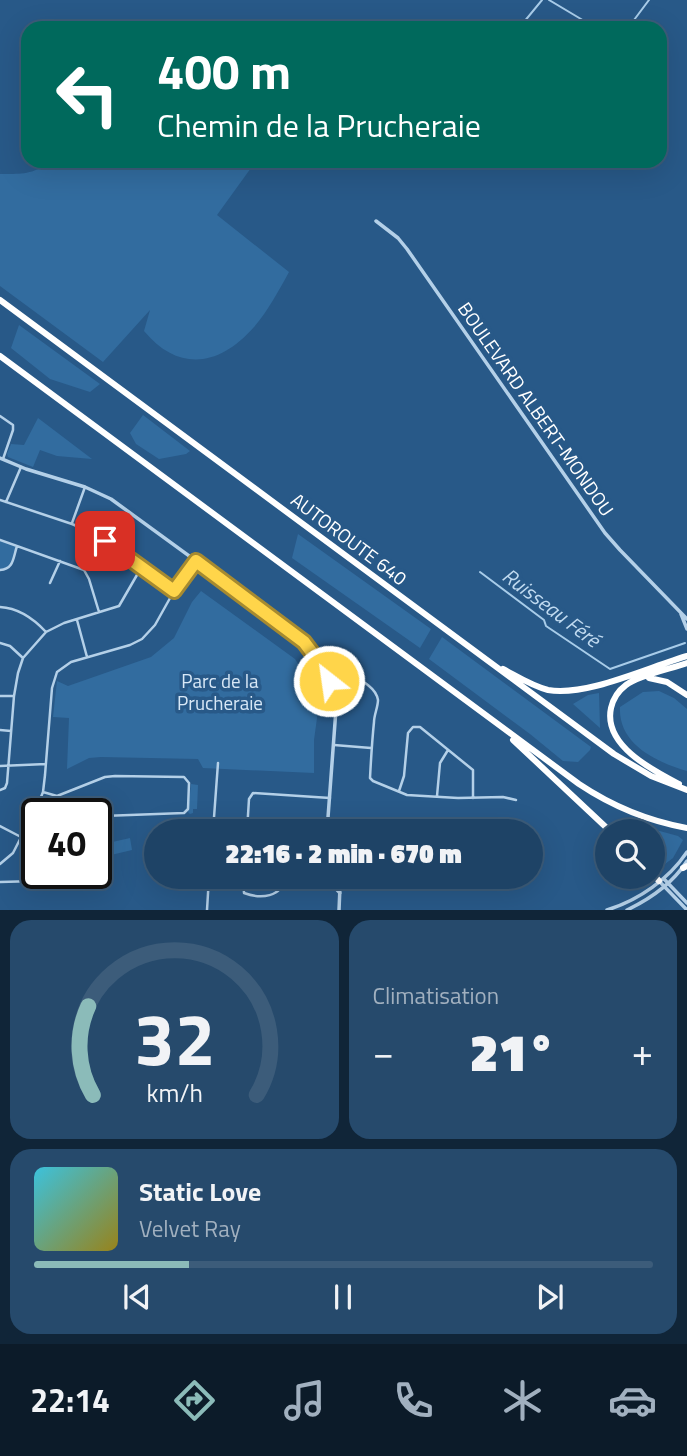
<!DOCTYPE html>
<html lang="fr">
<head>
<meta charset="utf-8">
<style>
  body { margin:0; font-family:"Titillium Web",sans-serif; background:#264a6c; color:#f1f3f6; height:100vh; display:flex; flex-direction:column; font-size:26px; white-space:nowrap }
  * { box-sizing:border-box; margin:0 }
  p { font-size:23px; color:#a1b0bf }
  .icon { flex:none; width:38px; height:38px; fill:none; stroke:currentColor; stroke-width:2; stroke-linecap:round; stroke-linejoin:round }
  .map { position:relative; height:910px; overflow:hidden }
  .details { display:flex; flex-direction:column; gap:10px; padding:10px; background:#102538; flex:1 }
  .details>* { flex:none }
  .hud { position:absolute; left:21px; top:21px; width:646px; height:147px; border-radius:21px; box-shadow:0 7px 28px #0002,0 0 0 2px #3c5c7a; background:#00695c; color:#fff; overflow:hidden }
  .controls { position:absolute; left:595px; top:819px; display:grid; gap:14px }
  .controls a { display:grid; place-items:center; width:70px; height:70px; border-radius:50%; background:#1e4366; box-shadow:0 7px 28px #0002,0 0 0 2px #3c5c7a; font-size:35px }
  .speed { position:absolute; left:21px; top:798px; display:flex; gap:14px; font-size:35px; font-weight:700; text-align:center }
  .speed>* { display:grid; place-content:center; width:91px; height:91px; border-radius:50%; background:#1e4366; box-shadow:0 7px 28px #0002,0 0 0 2px #3c5c7a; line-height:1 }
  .speed .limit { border:4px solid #111; border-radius:10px; background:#fff; color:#111 }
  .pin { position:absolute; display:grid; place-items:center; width:60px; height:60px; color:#fff; margin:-30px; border-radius:14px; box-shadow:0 4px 10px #0006 }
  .me { position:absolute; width:77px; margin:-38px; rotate:330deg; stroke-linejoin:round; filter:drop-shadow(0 0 5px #0008) }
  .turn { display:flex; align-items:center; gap:24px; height:147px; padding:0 21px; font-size:32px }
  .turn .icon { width:91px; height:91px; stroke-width:2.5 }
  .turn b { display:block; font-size:49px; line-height:60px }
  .big { font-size:52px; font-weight:800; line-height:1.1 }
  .details .tile { flex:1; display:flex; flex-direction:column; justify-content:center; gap:10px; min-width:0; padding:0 24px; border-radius:21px; background:#264a6c }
  .details .dial { align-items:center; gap:0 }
  .dial svg { height:182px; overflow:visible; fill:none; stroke:#3c5c7a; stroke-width:7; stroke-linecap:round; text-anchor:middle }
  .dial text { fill:#f1f3f6; stroke:none }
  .song { display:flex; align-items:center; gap:21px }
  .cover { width:84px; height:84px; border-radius:10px; background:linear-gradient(135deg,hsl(190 70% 55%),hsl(50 70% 35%)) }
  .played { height:7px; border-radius:4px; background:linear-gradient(90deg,#8bbbb9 25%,#3c5c7a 25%) }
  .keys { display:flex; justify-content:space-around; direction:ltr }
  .heat { display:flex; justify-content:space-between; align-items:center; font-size:38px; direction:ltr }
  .details .tiles { flex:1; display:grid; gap:10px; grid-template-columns:1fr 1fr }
  .tile:last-child { grid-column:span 2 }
  .trip { position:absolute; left:144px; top:819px; width:399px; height:70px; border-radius:35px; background:#1e4366; box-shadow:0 7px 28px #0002,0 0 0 2px #3c5c7a; font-weight:800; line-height:70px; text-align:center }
  .tabs { display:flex; height:112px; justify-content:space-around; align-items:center; background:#0c1b29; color:#a1b0bf }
  .tabs .icon { width:49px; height:49px }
  .tabs .active { color:#8bbbb9 }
  .tabs b { font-size:32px; color:#f1f3f6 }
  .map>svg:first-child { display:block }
  .green { fill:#326c9f }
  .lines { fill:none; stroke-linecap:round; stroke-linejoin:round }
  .stream { stroke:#a8cce9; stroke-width:2 }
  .minor { stroke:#b4d0e8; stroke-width:2.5 }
  .tertiary { stroke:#b4d0e8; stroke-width:3.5 }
  .motorway { stroke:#fff; stroke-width:6 }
  .route-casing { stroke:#a68a30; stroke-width:18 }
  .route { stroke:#ffd54a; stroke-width:12 }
  .labels { text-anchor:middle; stroke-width:7; stroke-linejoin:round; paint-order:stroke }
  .street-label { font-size:19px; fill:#fff; stroke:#285988 }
  .park-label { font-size:19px; fill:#d8e8f7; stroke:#285988 }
  .water-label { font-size:21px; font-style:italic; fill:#c0daf0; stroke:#285988 }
</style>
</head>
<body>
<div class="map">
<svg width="687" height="910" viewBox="0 0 687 910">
  <rect width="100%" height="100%" fill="#285988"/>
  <path class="green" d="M50,161H256L217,215L289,272C279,290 268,311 254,327C220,366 179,373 144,331L150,310L103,362L0,286V174C20,174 34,175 50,161Z
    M19,325L100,384L90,392L50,379L11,348Z
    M143,415L190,451L186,454L159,459L136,444L130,433Z
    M38,418L92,459L57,456L40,450L33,467L8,457L7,454L11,444L24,445Z
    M298,534L431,629L420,648L292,558Z
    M0,540L17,546L10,567L0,569Z
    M201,591L295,659L310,682L316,700L317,718L314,740V773L203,768L198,759L101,757L89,758L67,769L69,718L53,717L57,681L68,686L151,657L174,638L192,602Z
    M442,637L591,747L590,750L578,762L563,761L530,734L429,659Z
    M659,691L674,698L687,709V771C656,762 618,744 620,707L643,692Z
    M599,693L600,728L573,704L588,695Z
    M191,784L198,785L197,809H193V813L190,814L188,812Z
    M626,818L645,827L678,836L683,840L673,858L661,867L653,859V831H625L620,825L622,820Z
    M130,838L132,850L111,855L108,843Z"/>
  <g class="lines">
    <path class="stream" d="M549,0L596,28
      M519,28L542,0
      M628,28L649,0
      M480,572L544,620L546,626L610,669L685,643"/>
    <path class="minor" d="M0,416L13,425V430L3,459
      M0,500L72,524L99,536L174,591
      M6,502L21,467
      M72,523L85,487
      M0,540L84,570L89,579L99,612
      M0,570C14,569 13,558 17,546
      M50,583L60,561
      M0,607C19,608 33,618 46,632
      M77,620L87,657
      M0,643L10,646L23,658
      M329,681C349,673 353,672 369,686C374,690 377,694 378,700C378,707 374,715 374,722C372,741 371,759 370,778L373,781L407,795L458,798L503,797L516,800
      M0,696H14
      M0,730L11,731
      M334,745L371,748
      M0,766L46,764
      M0,790L5,788L7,783L14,696L18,673L23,658L46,632L64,623L119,606L141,568
      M399,791L404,776L408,733L413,727H420L473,770V798
      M43,792L57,796L105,777L115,776L184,777L189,783L188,809L184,813L103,816L96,818
      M437,796L440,763L448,750
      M0,826L21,837
      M213,831L218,763
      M247,831L249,799L253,793L330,798
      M0,864L13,853L39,802L43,792L45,775L52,688L57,672L71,662L130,645L142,639L155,625L174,591L196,561
      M243,877L244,893C260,899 283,898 284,877
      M0,882L73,880L78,879L81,873
      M207,910L209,877"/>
    <path class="tertiary" d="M376,221L398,238L407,249L605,533L620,550L687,619
      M0,458L26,469L85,487L111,499L284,625L304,642L322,666L329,681L336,709L327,831
      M681,614L687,629
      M325,877L340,893
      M330,877L340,887L339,910
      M664,879L687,903
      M659,881L687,910
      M607,910C639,900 669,879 687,852
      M627,910C650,899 673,883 687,861"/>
    <path class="motorway" d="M0,300L614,754L651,776L687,790
      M0,356L579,784C612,806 648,821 687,828
      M503,669C518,677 532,686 548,690C586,697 649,667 687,656
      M649,678L667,682L687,695
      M513,740L610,831
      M679,784C652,770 603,745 611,708C613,699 618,691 626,685C639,675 670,669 687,663
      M683,868L687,866
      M653,874L659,881"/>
  </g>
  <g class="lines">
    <defs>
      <path id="route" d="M105,541L174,591L196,561L304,642L322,666L329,681"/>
    </defs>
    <use href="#route" class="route-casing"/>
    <use href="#route" class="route"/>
  </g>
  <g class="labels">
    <g class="street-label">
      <text transform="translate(536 409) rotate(55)" y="7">BOULEVARD ALBERT-MONDOU</text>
      <text transform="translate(349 539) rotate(37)" y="7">AUTOROUTE 640</text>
    </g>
    <g class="park-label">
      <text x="220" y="688">Parc de la<tspan x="220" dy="22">Prucheraie</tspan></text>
    </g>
    <g class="water-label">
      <text transform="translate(551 608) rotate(37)" y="7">Ruisseau Féré</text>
    </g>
  </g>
</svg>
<div class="controls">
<a><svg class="icon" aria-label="search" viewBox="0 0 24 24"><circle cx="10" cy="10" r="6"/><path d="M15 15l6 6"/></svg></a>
</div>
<div class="speed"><div class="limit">40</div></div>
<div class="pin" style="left:105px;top:541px;background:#d93025"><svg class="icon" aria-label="arrive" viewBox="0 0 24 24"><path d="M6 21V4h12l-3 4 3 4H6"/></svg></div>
<svg class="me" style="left:329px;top:681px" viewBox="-20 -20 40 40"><circle r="17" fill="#ffd54a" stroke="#fff" stroke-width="3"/><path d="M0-11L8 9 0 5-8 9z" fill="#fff"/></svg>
<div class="trip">22:16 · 2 min · 670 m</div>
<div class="hud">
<div class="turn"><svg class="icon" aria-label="left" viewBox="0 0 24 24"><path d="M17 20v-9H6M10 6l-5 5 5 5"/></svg><div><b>400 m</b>Chemin de la Prucheraie</div></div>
</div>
</div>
<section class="details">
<div class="tiles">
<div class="tile dial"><svg viewBox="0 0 100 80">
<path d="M14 69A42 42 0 1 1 86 69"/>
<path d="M14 69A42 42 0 0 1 12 30" stroke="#8bbbb9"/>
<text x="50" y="56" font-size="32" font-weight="700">32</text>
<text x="50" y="72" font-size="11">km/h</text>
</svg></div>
<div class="tile"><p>Climatisation</p>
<div class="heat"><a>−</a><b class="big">21°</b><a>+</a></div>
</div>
<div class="tile">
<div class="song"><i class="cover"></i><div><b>Static Love</b><p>Velvet Ray</p></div></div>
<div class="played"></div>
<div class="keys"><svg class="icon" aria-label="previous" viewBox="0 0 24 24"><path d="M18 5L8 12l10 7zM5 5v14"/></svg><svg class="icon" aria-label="pause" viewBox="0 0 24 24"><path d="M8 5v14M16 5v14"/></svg><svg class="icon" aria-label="next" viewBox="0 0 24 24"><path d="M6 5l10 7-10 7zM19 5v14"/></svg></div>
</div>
</div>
</section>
<nav class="tabs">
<b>22:14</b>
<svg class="icon active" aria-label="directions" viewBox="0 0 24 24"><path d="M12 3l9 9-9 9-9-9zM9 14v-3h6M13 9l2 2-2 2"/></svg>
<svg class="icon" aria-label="music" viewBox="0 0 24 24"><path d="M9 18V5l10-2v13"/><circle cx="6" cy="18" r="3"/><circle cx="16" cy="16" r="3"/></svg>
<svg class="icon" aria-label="phone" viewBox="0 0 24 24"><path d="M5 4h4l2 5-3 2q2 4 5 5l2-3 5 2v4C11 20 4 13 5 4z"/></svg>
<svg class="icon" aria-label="climate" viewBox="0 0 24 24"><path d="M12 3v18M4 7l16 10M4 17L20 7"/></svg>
<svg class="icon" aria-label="car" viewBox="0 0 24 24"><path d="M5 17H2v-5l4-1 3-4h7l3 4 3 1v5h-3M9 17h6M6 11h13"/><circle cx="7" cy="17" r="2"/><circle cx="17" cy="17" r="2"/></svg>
</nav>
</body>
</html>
